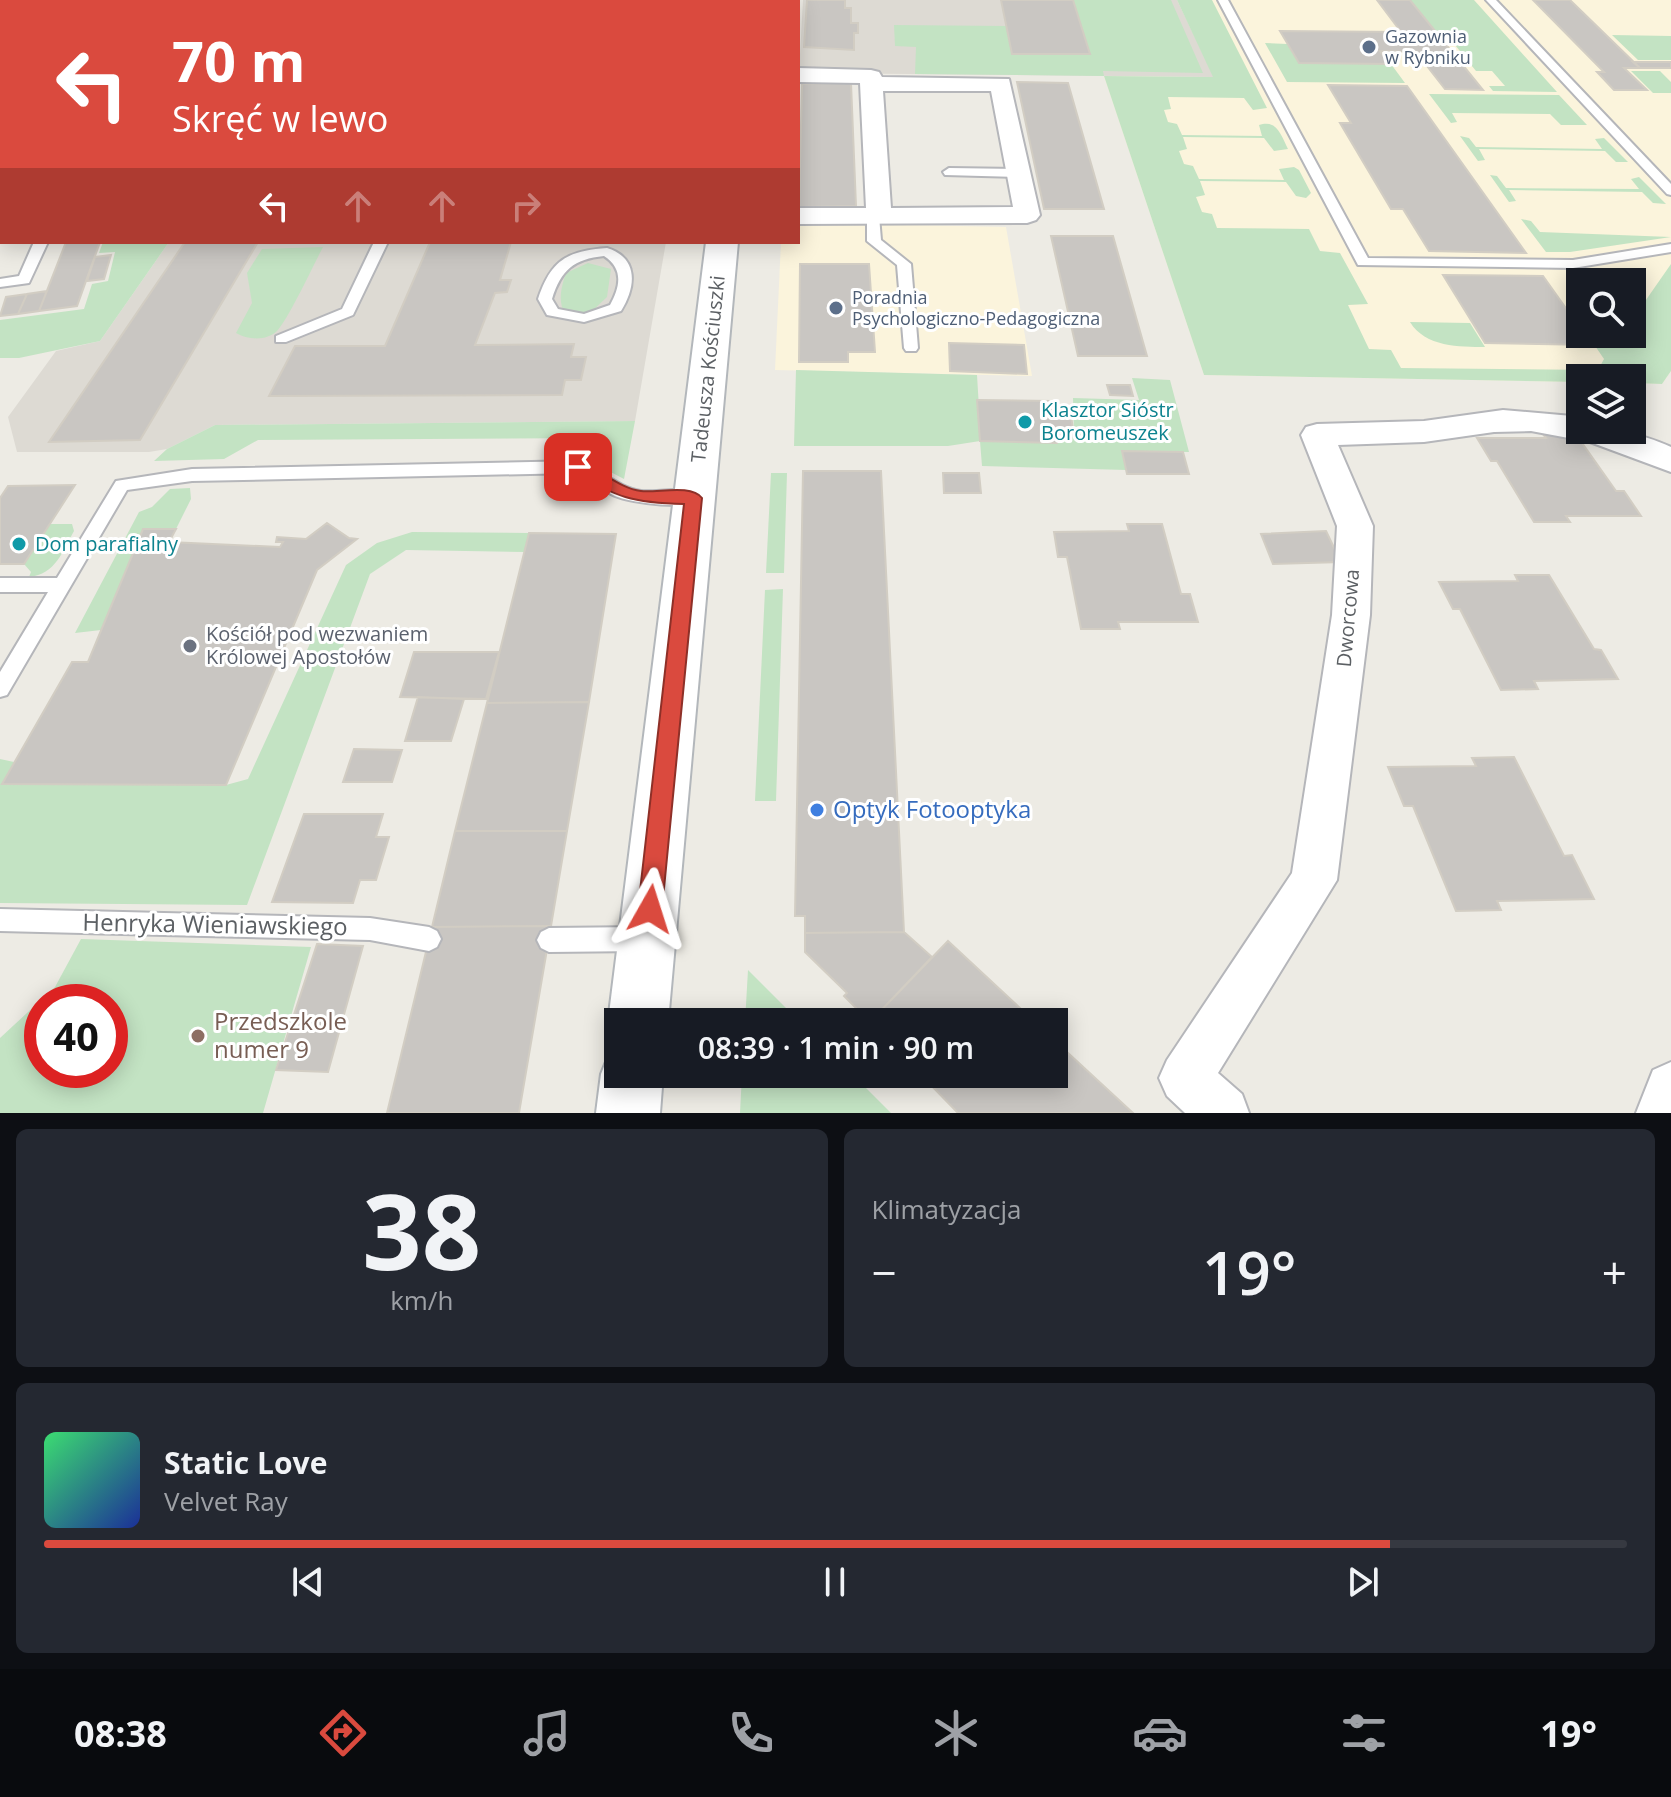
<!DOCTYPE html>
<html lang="pl">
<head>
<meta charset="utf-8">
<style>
  body { margin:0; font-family:"Open Sans",sans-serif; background:#242831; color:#f1f3f6; height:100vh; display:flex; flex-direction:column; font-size:30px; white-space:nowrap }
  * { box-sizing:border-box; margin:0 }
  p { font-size:26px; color:#9ea1a6 }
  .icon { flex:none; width:44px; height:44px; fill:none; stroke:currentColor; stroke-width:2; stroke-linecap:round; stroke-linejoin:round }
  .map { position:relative; height:1113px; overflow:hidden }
  .panel { display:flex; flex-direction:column; gap:16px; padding:16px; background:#0d0f14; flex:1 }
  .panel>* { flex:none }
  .top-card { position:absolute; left:0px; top:0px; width:800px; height:244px; box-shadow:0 4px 20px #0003; background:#da4a3e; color:#fff; overflow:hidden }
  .buttons { position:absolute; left:1566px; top:268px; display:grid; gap:16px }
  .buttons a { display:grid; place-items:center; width:80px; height:80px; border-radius:0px; background:#171b24; box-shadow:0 4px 20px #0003; font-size:40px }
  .speed { position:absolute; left:24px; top:984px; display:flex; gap:16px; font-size:40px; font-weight:700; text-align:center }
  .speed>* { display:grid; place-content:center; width:104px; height:104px; border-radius:50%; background:#171b24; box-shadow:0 4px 20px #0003; line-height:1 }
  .speed .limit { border:12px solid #d22; background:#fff; color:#111 }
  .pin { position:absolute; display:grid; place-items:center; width:68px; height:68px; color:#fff; margin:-34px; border-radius:16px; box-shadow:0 4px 12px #0006 }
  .me { position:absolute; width:88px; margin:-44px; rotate:6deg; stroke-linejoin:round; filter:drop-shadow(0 0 6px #0008) }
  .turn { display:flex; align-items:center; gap:28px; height:168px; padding:0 40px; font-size:36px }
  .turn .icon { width:104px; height:104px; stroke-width:2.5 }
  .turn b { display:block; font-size:56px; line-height:68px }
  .lanes { display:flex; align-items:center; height:76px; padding:0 40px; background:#0003; justify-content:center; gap:40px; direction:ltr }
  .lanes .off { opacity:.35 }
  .big { font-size:60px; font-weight:600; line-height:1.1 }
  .panel .tile { flex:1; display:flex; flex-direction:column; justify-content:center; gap:12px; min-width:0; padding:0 28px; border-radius:12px; background:#242831 }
  .panel .dial { align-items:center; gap:0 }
  .dial b { font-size:104px; line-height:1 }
  .song { display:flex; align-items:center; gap:24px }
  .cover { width:96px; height:96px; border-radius:12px; background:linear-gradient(135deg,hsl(140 70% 55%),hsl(230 70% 35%)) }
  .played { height:8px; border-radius:4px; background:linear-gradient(90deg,#da4a3e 85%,#363941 85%) }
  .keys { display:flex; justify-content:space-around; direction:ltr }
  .heat { display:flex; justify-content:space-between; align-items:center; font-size:44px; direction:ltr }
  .panel .tiles { flex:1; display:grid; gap:16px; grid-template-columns:1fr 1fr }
  .tile:last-child { grid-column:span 2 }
  .trip { position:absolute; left:604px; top:1008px; width:464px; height:80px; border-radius:0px; background:#171b24; box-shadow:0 4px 20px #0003; font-weight:600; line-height:80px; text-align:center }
  .tabs { display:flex; height:128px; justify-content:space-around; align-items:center; background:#090b0e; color:#9ea1a6 }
  .tabs .icon { width:56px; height:56px }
  .tabs .active { color:#da4a3e }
  .tabs b { font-size:36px; color:#f1f3f6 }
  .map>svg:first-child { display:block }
  .commercial { fill:#fbf4dc; fill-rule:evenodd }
  .education { fill:#dddad3 }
  .green { fill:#c3e3c3; fill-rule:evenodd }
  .building { fill:#c9c6c2; stroke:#d2cdc3; stroke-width:2 }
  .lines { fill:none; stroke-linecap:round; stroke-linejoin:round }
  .lane-casing { stroke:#b5b6ba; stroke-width:4 }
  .street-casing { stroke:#b5b6ba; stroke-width:4 }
  .secondary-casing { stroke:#b3b7bb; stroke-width:4 }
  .lane { fill:#fff; fill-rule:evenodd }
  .street { fill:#fff; fill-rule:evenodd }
  .secondary { fill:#fff; fill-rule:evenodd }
  .route { fill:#da4a3e; stroke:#8e3028; stroke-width:2 }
  .service-dot { fill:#5c6f8a; stroke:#fff; stroke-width:3 }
  .culture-dot { fill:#0f9aa8; stroke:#fff; stroke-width:3 }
  .worship-dot { fill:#6b7280; stroke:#fff; stroke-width:3 }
  .shop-dot { fill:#3f7fe0; stroke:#fff; stroke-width:3 }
  .education-dot { fill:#8d6e63; stroke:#fff; stroke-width:3 }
  .labels { text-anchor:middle; stroke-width:6; stroke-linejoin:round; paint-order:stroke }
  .far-service-label { font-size:18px; fill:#4e5e75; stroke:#fff; text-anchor:start }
  .street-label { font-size:20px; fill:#5c6064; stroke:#fff }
  .culture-label { font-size:20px; fill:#0d838f; stroke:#fff; text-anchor:start }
  .worship-label { font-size:20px; fill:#5b616d; stroke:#fff; text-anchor:start }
  .near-shop-label { font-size:24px; fill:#366cbe; stroke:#fff; text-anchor:start }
  .near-street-label { font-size:24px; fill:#5c6064; stroke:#fff }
  .near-education-label { font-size:24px; fill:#785e54; stroke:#fff; text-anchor:start }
</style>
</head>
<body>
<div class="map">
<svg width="1671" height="1113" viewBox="0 0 1671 1113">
  <rect width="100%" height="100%" fill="#edebe4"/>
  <path class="commercial" d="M1177,0H1671V371L1662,384L1632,383V378H1580V382L1204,375L1104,76L1213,77ZM1580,282H1632V334H1580Z
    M798,221L913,222V225L1006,227L1032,376L775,370L781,242H798Z"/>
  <path class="education" d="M803,0H1177L1214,77L799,73Z
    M169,242H666L635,421L215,425L167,449L149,452H17L8,417L56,351L100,341Z"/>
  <path class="green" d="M0,0H343L2,2L0,5Z
    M1073,0H1171L1203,73L1103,71L1104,76L1213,77L1177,0H1212L1267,108L1253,110L1244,98L1168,97L1171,109L1164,110L1168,122L1177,124L1182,135L1262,136L1259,125C1277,119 1281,135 1288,149L1274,151L1264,138L1183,137L1187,149L1179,151L1184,164L1193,166L1199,179L1284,180L1279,169L1294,167L1299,170L1311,193L1306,198L1296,196L1286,182L1200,181L1205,195L1196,197L1202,212L1212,214L1217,228L1309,229L1320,251L1340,253L1368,304L1348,305L1369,349L1391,350L1401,368L1598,370L1604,359L1587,334H1632V320L1671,264V371L1662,384L1632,383V378H1580V382L1204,375L1104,76L915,74L916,47L895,46L894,25L1006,26L1012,54H1089Z
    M1410,0H1474L1557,92L1493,91L1489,86H1505L1492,71H1476L1451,40L1442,39Z
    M1612,35L1671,36V60H1638Z
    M1265,43L1287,44L1299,63L1391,64L1405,83L1287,82Z
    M1631,71H1660L1671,82V93H1653Z
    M1429,94L1559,95L1587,125H1561L1550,114L1452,113L1457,122L1451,123Z
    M1460,136L1469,138L1476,147L1602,149L1595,139L1604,138L1628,162H1616L1605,151L1479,149L1485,160L1478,161Z
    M1490,175L1497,176L1506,188L1639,189L1631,179L1639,177L1666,204L1653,203L1642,192L1509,190L1516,201L1509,202Z
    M1521,219L1531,221L1540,232L1671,237L1570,252H1546Z
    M103,242H169L100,341L19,358H0V320L84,309L92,284L108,281L115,252L99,253Z
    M323,247C313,266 289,318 277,331C267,341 248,340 236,333L252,303L247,273L262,249Z
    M588,263L611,269L607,297L589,314L565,313C557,301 562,285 566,273Z
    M1410,322L1470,323L1485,347C1460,347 1425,347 1410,322Z
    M796,370L977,375L981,441L1056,443V436H1074L1073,398L1139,400L1132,378L1170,380L1189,452L1123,451L1127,470L982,466L980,441L948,446H794Z
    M635,421L624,479L599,466L603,438L258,440L224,459L154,461L167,449L215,425Z
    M771,473H787L784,573H766Z
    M190,488L191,499L176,529H143L101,630L75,633L139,512L152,507L170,489Z
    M50,524H72L74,531C62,552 56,574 29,577L31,572L24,564Z
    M412,532L529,533L524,552L406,550L370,574L247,905L0,903V759L14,762L3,784L226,785L248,779L346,565L377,543Z
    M783,589L776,801H755L765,590Z
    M81,939L311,947L263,1113H0V1038L55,987ZM42,1002H110V1070H42Z
    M748,970L800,1022H745Z
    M742,1074H852L891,1113H740Z"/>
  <path class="building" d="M807,0H845V8H851V23H858V33H854V50L804,47Z
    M1001,0H1073L1090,54H1012Z
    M1377,0H1410L1483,90L1445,89L1416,52L1380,51L1389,64L1299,63L1280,31L1401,32Z
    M1533,0H1570L1640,68H1624L1647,90H1614L1597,72H1604Z
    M1633,62H1671V68H1640Z
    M1017,82L1068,83L1104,209H1044Z
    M851,83L856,206L799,207L802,84Z
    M1328,85L1407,86L1526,253L1429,251L1403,209H1391L1340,123H1351Z
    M1051,236H1113L1147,356H1078Z
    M66,242H100L77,306L39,311Z
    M185,242H258L140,440L49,442Z
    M430,242H511L500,280H511L507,292L495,293L475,345L574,344L571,357H586L581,380H565L562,395L269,396L295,346H385Z
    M111,255L104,279L87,281L95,257Z
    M800,264H869L875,352H848V362H799Z
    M1443,275L1543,276L1580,328V334H1584L1592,345L1485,343Z
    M47,291L39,311L18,314L27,294Z
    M27,294L18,314L0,316L6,297Z
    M949,343L1024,345L1027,374L950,371Z
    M1107,385H1130L1133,396L1110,395Z
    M977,400L1051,401L1052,408H1070L1074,437L1056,436L1057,443L980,441Z
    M1542,433H1575L1616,491H1624L1641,516H1566L1570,522H1534L1497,461H1491L1477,438H1546Z
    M1122,451L1183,452L1189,474H1127Z
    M803,471H881L904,932L805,933V916H795Z
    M943,473H979L981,493H944Z
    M75,485L24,564H0V498L8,486Z
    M327,523L349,538L357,539L317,570L226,785L2,784L72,662H88L143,529H176L169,542L280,547L283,542H276L277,537L306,539Z
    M1127,524H1162L1181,594H1190L1198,622H1118L1120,629H1081L1067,557H1058L1054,532L1129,531Z
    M1326,531L1341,562L1273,564L1261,534Z
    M529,533L616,534L589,702L487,703Z
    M1515,575H1549L1594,649L1601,650L1618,679L1534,681L1538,689L1501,690L1460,609H1453L1439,582L1518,581Z
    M414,652H499L486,699L400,697Z
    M418,697L464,699L451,741H405Z
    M589,702L567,831H455L487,703Z
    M354,749L402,750L392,782H343Z
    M1514,757L1564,856L1572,855L1594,899L1497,901L1501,910L1456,911L1413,806H1404L1388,767L1476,766L1472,758Z
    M304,814H383L376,837H389L376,880H360L353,903L272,902Z
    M455,831H567L551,926L432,927Z
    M551,926L519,1113H387L432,927Z
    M904,932L932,957L870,1022L844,996L847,993L805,952V933Z
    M948,941L1035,1022H870Z
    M317,944L363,946L328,1072L276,1070Z
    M1054,1040L1133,1113H958L920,1074H1054Z"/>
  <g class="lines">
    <defs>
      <path id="lane" d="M1218,0H1228L1368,258L1573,260L1671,244V252L1573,268L1358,265Z
        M1486,0H1496L1671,184V195L1667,194Z
        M949,168L1018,169L1024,173L1018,177L945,175L943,172Z
        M0,184H2V192H0Z
        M873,212L879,216L881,240L911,264L918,348L916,351H906L904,348L897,265L867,241V216Z
        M34,242H48L29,283L0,287V279L19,276Z
        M374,242H388L353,315L286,342H276V336L342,309Z
        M607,248C639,258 636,287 621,311L584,322L547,315L538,299C551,260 567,251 607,248ZM604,256C624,269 620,287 610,305L584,314L558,309L552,299C561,270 574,259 604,256Z
        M578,461C600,468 618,488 641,491C658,493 691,484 703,498C692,511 631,503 615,496C601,489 588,480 575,473L192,481L127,490L7,695L0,697V672L48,592H0V578H57L116,481L192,469Z
        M0,909L370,918L429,927L437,931L441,939L437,947L429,951L370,940L0,931Z
        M642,927L650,931L654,939L650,947L642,951L549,952L541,948L537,940L541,932L549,928Z"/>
      <path id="street" d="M798,68L871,70L879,72L882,77L1009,79L1040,215L1036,220L1027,223L798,224V208H866L860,83L798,82ZM883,91H991L1013,207L891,208Z
        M0,73H2V87H0Z
        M1503,410L1572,416L1580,418V430C1616,430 1638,432 1671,447V472L1590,442L1531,431L1494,432L1424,442L1338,445L1373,526L1370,615L1337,880L1218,1073L1242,1094L1249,1113H1185L1167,1096L1159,1078L1167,1060L1292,873L1332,615L1337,526L1301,435L1306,427L1317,424L1424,421Z
        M1671,1062V1113H1636L1653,1070Z"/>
      <path id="secondary" d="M737,0H761V2H737Z
        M706,242H738L668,1022H618V1044L608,1022Z
        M618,1048V1074H663L660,1113H596L601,1074L610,1052Z"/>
    </defs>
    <use href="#lane" class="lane-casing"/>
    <use href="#street" class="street-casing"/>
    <use href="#secondary" class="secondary-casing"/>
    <use href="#lane" class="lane"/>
    <use href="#street" class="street"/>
    <use href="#secondary" class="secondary"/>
  </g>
  <path class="route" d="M578,462C600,468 618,488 641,491C658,493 691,484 702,498L662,909L658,917L650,920L642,917L638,909L684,504C632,503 617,497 572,472L569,467L572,463Z"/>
  <g class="service-dot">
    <circle cx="1369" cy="47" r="8"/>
    <circle cx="836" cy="308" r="8"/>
  </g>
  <g class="culture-dot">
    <circle cx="1025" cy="422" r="8"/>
    <circle cx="19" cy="544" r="8"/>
  </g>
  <circle class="worship-dot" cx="190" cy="646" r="8"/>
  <circle class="shop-dot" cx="817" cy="810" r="8"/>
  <circle class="education-dot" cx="198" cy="1036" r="8"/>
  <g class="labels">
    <g class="far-service-label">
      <text x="1385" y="43">Gazownia<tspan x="1385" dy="21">w Rybniku</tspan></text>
      <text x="852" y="304">Poradnia<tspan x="852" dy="21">Psychologiczno-Pedagogiczna</tspan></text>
    </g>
    <g class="street-label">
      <text transform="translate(708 369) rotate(-84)" y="7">Tadeusza Kościuszki</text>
      <text transform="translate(1348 618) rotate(-85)" y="7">Dworcowa</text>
    </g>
    <g class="culture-label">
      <text x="1041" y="417">Klasztor Sióstr<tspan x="1041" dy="23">Boromeuszek</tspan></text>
      <text x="35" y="551">Dom parafialny</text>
    </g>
    <g class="worship-label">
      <text x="206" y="641">Kościół pod wezwaniem<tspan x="206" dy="23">Królowej Apostołów</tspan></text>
    </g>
    <g class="near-shop-label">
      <text x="833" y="818">Optyk Fotooptyka</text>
    </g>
    <g class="near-street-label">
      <text transform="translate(215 925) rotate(1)" y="8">Henryka Wieniawskiego</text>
    </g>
    <g class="near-education-label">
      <text x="214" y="1030">Przedszkole<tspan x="214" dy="28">numer 9</tspan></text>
    </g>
  </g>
</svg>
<div class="buttons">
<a><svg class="icon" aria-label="search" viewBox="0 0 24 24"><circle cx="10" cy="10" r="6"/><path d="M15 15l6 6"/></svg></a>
<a><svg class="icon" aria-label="layers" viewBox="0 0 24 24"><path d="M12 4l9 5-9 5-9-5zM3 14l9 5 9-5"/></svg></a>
</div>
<div class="speed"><div class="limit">40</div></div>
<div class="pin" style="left:578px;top:467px;background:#d93025"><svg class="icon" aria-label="arrive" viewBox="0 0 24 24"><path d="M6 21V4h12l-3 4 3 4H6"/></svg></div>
<svg class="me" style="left:650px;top:909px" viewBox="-20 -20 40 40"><path d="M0-17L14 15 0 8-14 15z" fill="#da4a3e" stroke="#fff" stroke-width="4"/></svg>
<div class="trip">08:39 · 1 min · 90 m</div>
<div class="top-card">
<div class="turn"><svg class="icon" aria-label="left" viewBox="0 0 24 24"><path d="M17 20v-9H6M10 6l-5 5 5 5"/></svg><div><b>70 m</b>Skręć w lewo</div></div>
<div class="lanes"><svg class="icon" aria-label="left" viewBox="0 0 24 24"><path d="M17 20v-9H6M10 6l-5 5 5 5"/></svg><svg class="icon off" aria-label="ahead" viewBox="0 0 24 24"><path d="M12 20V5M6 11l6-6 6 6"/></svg><svg class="icon off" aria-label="ahead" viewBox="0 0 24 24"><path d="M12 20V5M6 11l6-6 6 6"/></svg><svg class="icon off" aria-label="right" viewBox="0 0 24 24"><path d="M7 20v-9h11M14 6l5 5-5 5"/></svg></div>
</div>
</div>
<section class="panel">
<div class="tiles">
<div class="tile dial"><b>38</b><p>km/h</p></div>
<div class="tile"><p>Klimatyzacja</p>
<div class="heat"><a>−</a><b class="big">19°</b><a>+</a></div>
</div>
<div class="tile">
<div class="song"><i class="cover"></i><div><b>Static Love</b><p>Velvet Ray</p></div></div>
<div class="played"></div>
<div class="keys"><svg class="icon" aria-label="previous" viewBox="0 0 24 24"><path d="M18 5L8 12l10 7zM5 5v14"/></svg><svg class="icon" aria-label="pause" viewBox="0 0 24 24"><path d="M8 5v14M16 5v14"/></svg><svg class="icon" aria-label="next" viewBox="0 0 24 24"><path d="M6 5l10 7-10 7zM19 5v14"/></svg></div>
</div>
</div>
</section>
<nav class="tabs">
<b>08:38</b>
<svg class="icon active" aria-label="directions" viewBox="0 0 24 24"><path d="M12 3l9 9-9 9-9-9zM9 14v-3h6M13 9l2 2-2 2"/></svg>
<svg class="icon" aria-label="music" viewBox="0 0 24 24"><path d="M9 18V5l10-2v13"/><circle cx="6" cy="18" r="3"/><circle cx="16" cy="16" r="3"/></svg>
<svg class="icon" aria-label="phone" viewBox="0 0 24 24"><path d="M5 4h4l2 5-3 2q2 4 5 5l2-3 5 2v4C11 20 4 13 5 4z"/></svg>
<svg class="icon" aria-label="climate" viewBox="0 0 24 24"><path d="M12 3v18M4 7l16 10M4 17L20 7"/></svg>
<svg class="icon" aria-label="car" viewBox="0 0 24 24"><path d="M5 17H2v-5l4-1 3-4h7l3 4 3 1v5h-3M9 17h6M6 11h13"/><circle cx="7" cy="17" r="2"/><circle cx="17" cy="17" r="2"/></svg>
<svg class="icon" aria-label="filters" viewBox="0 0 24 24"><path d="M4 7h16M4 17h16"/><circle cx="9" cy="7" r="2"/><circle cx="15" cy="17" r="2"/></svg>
<b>19°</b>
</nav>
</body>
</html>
